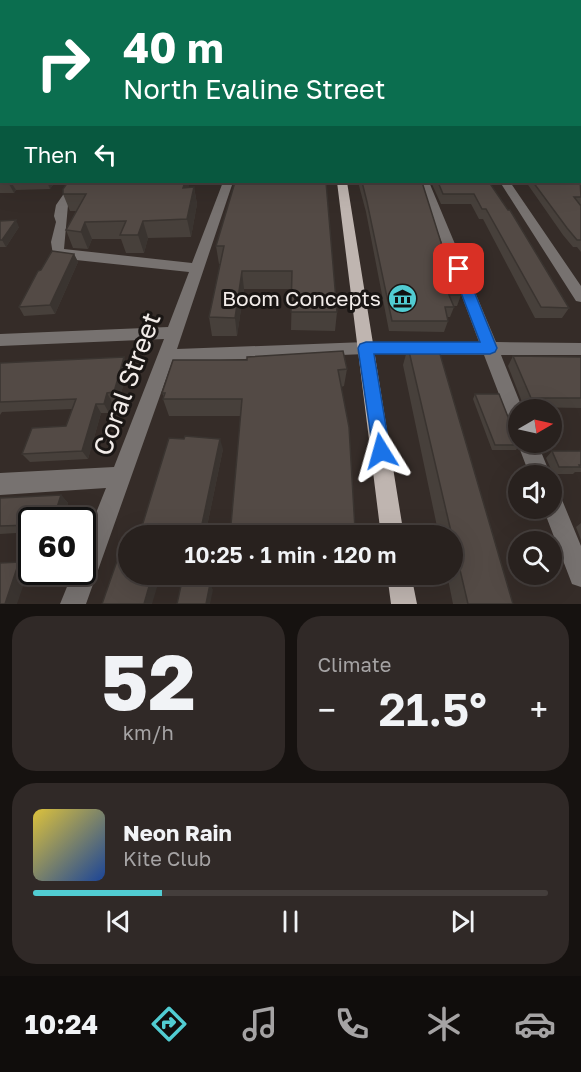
<!DOCTYPE html>
<html lang="en">
<head>
<meta charset="utf-8">
<style>
  body { margin:0; font-family:"Golos Text",sans-serif; background:#302927; color:#f1f3f6; height:100vh; display:flex; flex-direction:column; font-size:22px; white-space:nowrap }
  * { box-sizing:border-box; margin:0 }
  p { font-size:20px; color:#a5a3a4 }
  .icon { flex:none; width:33px; height:33px; fill:none; stroke:currentColor; stroke-width:2; stroke-linecap:round; stroke-linejoin:round }
  .map { position:relative; height:604px; overflow:hidden }
  .details { display:flex; flex-direction:column; gap:12px; padding:12px; background:#161210; flex:1 }
  .details>* { flex:none }
  .guide { position:absolute; left:0px; top:0px; width:582px; height:183px; box-shadow:0 6px 24px #0002,0 0 0 2px #443e3c; background:#0b6e4f; color:#fff; overflow:hidden }
  .needle { width:39px; rotate:81deg }
  .buttons { position:absolute; left:508px; top:399px; display:grid; gap:12px }
  .buttons a { display:grid; place-items:center; width:54px; height:54px; border-radius:50%; background:#28211e; box-shadow:0 6px 24px #0002,0 0 0 2px #443e3c; font-size:30px }
  .speed { position:absolute; left:18px; top:507px; display:flex; gap:12px; font-size:30px; font-weight:700; text-align:center }
  .speed>* { display:grid; place-content:center; width:78px; height:78px; border-radius:50%; background:#28211e; box-shadow:0 6px 24px #0002,0 0 0 2px #443e3c; line-height:1 }
  .speed .limit { border:3px solid #111; border-radius:9px; background:#fff; color:#111 }
  .pin { position:absolute; display:grid; place-items:center; width:51px; height:51px; color:#fff; margin:-26px; border-radius:12px; box-shadow:0 3px 9px #0006 }
  .me { position:absolute; width:66px; margin:-33px; rotate:352deg; stroke-linejoin:round; filter:drop-shadow(0 0 4px #0008) }
  .turn { display:flex; align-items:center; gap:21px; height:126px; padding:0 24px; font-size:27px }
  .turn .icon { width:78px; height:78px; stroke-width:2.5 }
  .turn b { display:block; font-size:42px; line-height:51px }
  .then { display:flex; align-items:center; height:57px; padding:0 24px; background:#0003; gap:12px; font-size:22px }
  .big { font-size:45px; font-weight:600; line-height:1.1 }
  .details .tile { flex:1; display:flex; flex-direction:column; justify-content:center; gap:9px; min-width:0; padding:0 21px; border-radius:24px; background:#302927 }
  .details .dial { align-items:center; gap:0 }
  .dial b { font-size:78px; line-height:1 }
  .song { display:flex; align-items:center; gap:18px }
  .cover { width:72px; height:72px; border-radius:9px; background:linear-gradient(135deg,hsl(50 70% 55%),hsl(220 70% 35%)) }
  .played { height:6px; border-radius:3px; background:linear-gradient(90deg,#51ccd2 25%,#443e3c 25%) }
  .keys { display:flex; justify-content:space-around; direction:ltr }
  .heat { display:flex; justify-content:space-between; align-items:center; font-size:33px; direction:ltr }
  .details .tiles { flex:1; display:grid; gap:12px; grid-template-columns:1fr 1fr }
  .tile:last-child { grid-column:span 2 }
  .trip { position:absolute; left:118px; top:525px; width:345px; height:60px; border-radius:30px; background:#28211e; box-shadow:0 6px 24px #0002,0 0 0 2px #443e3c; font-weight:600; line-height:60px; text-align:center }
  .tab-bar { display:flex; height:96px; justify-content:space-around; align-items:center; background:#100d0c; color:#a5a3a4 }
  .tab-bar .icon { width:42px; height:42px }
  .tab-bar .selected { color:#51ccd2 }
  .tab-bar b { font-size:27px; color:#f1f3f6 }
  .map>svg:first-child { display:block }
  .lines { fill:none; stroke-linecap:round; stroke-linejoin:round }
  .minor { fill:#777270; fill-rule:evenodd }
  .major { fill:#bfb5b0; fill-rule:evenodd }
  .wall { fill:#47403b }
  .shaded-wall { fill:#3a3430 }
  .building { fill:#534a45; stroke:#3a3430; stroke-width:1.5 }
  .route { fill:#1a73e8; stroke:#114b97; stroke-width:1.5 }
  .labels { text-anchor:middle; stroke-width:6; stroke-linejoin:round; paint-order:stroke }
  .poi-label { font-size:21px; fill:#f2ece9; stroke:#1a1614; text-anchor:end }
  .near-street-label { font-size:26px; fill:#f2ece9; stroke:#1a1614 }
</style>
</head>
<body>
<div class="map">
<svg width="581" height="604" viewBox="0 0 581 604">
  <rect width="100%" height="100%" fill="#352c28"/>
  <g class="lines">
    <path class="minor" d="M0,153H2V159H0Z
      M580,171H581V178H580Z
      M72,182H82L68,205L64,249L192,263L223,182H233L177,349L366,342H479L419,182H429L496,342L581,343V355H501L523,410H519V431L512,428L484,355L366,354L172,362L86,604H60L73,572H82V548L106,488L0,495V473L114,467L164,339L0,346V334L168,327L189,272L76,260L53,255L51,242L56,222L54,216L56,205Z
      M500,182H510L581,286V302L576,301Z
      M519,438V442H537L551,476H530L517,442Z
      M552,492L560,495L581,546V587L572,584L543,508H552Z"/>
    <path class="major" d="M337,182H347L404,536H381Z
      M387,574H411L417,604H391Z"/>
  </g>
  <path class="wall" d="M0,71H2V143H0Z
    M0,166L2,182H55L50,189L16,190L14,193H0Z
    M581,179V204H580L581,206V252L577,247H573L563,235L526,182H580Z
    M68,182H188L189,188L194,187L197,204L191,237L148,238L144,253H126L121,239H92L88,249L73,248L66,230L76,211H70L63,194Z
    M235,182L337,312L335,331L291,330L292,289H244L237,336H212L209,317L220,264H219L216,246Z
    M358,182H422L444,252L461,295L457,306H454V307L450,317H447L448,321L444,332L389,331L366,212Z
    M431,182H489L569,308L562,318H535L483,219H479L471,204H441Z
    M0,221L19,227L6,247H0Z
    M74,254L78,262L55,314L24,316L19,307L41,270Z
    M408,347L513,604H453L447,574H453V536H439L403,365Z
    M513,356L581,357V408L524,407L508,366Z
    M173,360L347,369L344,386L341,387L355,529L353,536H230L241,416H169L163,399L164,397L162,393Z
    M0,363L128,367L119,401L112,402L109,413H101L88,459L30,462L22,454L66,426L72,409L2,412L0,415Z
    M475,394L519,445L516,450H492L473,399Z
    M223,449L205,536H187L174,534V536H139Z
    M552,451H581V472H575L573,474H553L546,458Z
    M61,495L68,503L63,520H32V532L0,534V498Z
    M581,523V540L576,527Z"/>
  <path class="shaded-wall" d="M11,182L16,190L14,193L9,184Z
    M47,182H55L50,189Z
    M185,182H188L190,190L183,188Z
    M194,187L197,204L191,237L187,219Z
    M16,220L19,227L6,247L2,240Z
    M143,221L148,238L144,253L138,235Z
    M85,222L92,239L88,249L81,232Z
    M74,254L78,262L55,314L50,305Z
    M242,271L244,289L237,336L235,318Z
    M124,357L128,367L119,401L114,392Z
    M107,393L112,402L109,413L104,404Z
    M96,404L101,413L88,459L82,451Z
    M220,439L223,449L205,536H204L201,529Z
    M61,495L68,503L63,520H53Z
    M169,525L174,534V536H169L167,533Z
    M19,562L29,569L17,604H5Z
    M147,574H155L154,579L158,584L152,604H144Z
    M210,584L213,590L210,604H206Z"/>
  <path class="building" d="M0,71H2V135H0Z
    M580,71H581L580,103Z
    M580,106H581L580,147Z
    M0,166H2V182H11L9,184H0Z
    M580,179L581,197H574L581,206V240H577L567,228L533,182H580Z
    M68,182H185L183,188L194,187L187,219L143,221L138,235H120L126,221L85,222L81,232L66,230L86,194H63V189Z
    M235,182H326L337,312H291L292,271H242L235,318L209,317L224,246H216Z
    M362,182H422L444,252L450,262H454L458,272L461,295H449L454,307H445L448,321H392L367,202Z
    M438,182H489L508,210H510L569,308L541,307L486,209H482L474,194H443Z
    M16,220L2,240H0V221Z
    M52,251L74,254L50,305L19,307L38,271L41,270Z
    M408,347H438L513,604H468L453,540V536H452Z
    M343,351L347,369L338,370L349,427L355,529L284,536H230L242,399H163L165,393H162L173,360H247V357Z
    M513,356L581,357V398H531Z
    M124,357L114,392L107,393L104,404H96L82,451L22,454L32,428L66,426L76,399L0,402V363Z
    M475,394H499L519,445H495Z
    M185,436L220,439L201,529L169,525L167,533L159,532L158,536H139L169,438L184,439Z
    M552,451H581V465H579L580,467H559Z
    M61,495L53,520H32V525L0,526V498Z
    M125,538H129V574H147V576H152L144,604H102Z
    M19,562L5,604H0V563Z
    M182,581L210,584L206,604H177Z"/>
  <linearGradient id="sky" x2="0" y2="1"><stop stop-color="#1d1816"/><stop offset="0.46" stop-color="#4b4b53"/><stop offset="1" stop-color="#4b4b53" stop-opacity="0"/></linearGradient>
  <rect width="581" height="156" fill="url(#sky)"/>
  <path class="route" d="M459,265L465,269L497,348L495,352L490,354H374L390,451L387,457L381,460L374,457L358,348L360,344L366,342H480L452,269Z"/>
  <defs>
    <symbol id="museum-disc" viewBox="-11 -11 22 22"><circle r="9.5" fill="#51ccd2" stroke="#1a1614"/><path d="M0-6L6-3V-2H-6V-3ZM-5-1h2V3h-2ZM-1-1h2V3h-2ZM3-1h2V3H3ZM-6 4H6V6H-6Z" fill="#111"/></symbol>
  </defs>
  <g fill-rule="evenodd">
    <use href="#museum-disc" x="386" y="282" width="33" height="33"/>
  </g>
  <g class="labels">
    <g class="poi-label">
      <text x="381" y="306">Boom Concepts</text>
    </g>
    <g class="near-street-label">
      <text transform="translate(127 384) rotate(-70)" y="9">Coral Street</text>
    </g>
  </g>
</svg>
<div class="buttons">
<a><svg class="needle" viewBox="-14 -14 28 28"><path d="M0-13l5 13h-10z" fill="#e53935"/><path d="M0 13l5-13h-10z" fill="#a5a3a4"/></svg></a>
<a><svg class="icon" aria-label="sound" viewBox="0 0 24 24"><path d="M4 9h4l5-4v14l-5-4H4zM17 9q2 3 0 6"/></svg></a>
<a><svg class="icon" aria-label="search" viewBox="0 0 24 24"><circle cx="10" cy="10" r="6"/><path d="M15 15l6 6"/></svg></a>
</div>
<div class="speed"><div class="limit">60</div></div>
<div class="pin" style="left:459px;top:269px;background:#d93025"><svg class="icon" aria-label="arrive" viewBox="0 0 24 24"><path d="M6 21V4h12l-3 4 3 4H6"/></svg></div>
<svg class="me" style="left:381px;top:451px" viewBox="-20 -20 40 40"><path d="M0-17L14 15 0 8-14 15z" fill="#1a73e8" stroke="#fff" stroke-width="4"/></svg>
<div class="trip">10:25 · 1 min · 120 m</div>
<div class="guide">
<div class="turn"><svg class="icon" aria-label="right" viewBox="0 0 24 24"><path d="M7 20v-9h11M14 6l5 5-5 5"/></svg><div><b>40 m</b>North Evaline Street</div></div>
<div class="then">Then<svg class="icon" aria-label="left" viewBox="0 0 24 24"><path d="M17 20v-9H6M10 6l-5 5 5 5"/></svg></div>
</div>
</div>
<section class="details">
<div class="tiles">
<div class="tile dial"><b>52</b><p>km/h</p></div>
<div class="tile"><p>Climate</p>
<div class="heat"><a>−</a><b class="big">21.5°</b><a>+</a></div>
</div>
<div class="tile">
<div class="song"><i class="cover"></i><div><b>Neon Rain</b><p>Kite Club</p></div></div>
<div class="played"></div>
<div class="keys"><svg class="icon" aria-label="previous" viewBox="0 0 24 24"><path d="M18 5L8 12l10 7zM5 5v14"/></svg><svg class="icon" aria-label="pause" viewBox="0 0 24 24"><path d="M8 5v14M16 5v14"/></svg><svg class="icon" aria-label="next" viewBox="0 0 24 24"><path d="M6 5l10 7-10 7zM19 5v14"/></svg></div>
</div>
</div>
</section>
<nav class="tab-bar">
<b>10:24</b>
<svg class="icon selected" aria-label="directions" viewBox="0 0 24 24"><path d="M12 3l9 9-9 9-9-9zM9 14v-3h6M13 9l2 2-2 2"/></svg>
<svg class="icon" aria-label="music" viewBox="0 0 24 24"><path d="M9 18V5l10-2v13"/><circle cx="6" cy="18" r="3"/><circle cx="16" cy="16" r="3"/></svg>
<svg class="icon" aria-label="phone" viewBox="0 0 24 24"><path d="M5 4h4l2 5-3 2q2 4 5 5l2-3 5 2v4C11 20 4 13 5 4z"/></svg>
<svg class="icon" aria-label="climate" viewBox="0 0 24 24"><path d="M12 3v18M4 7l16 10M4 17L20 7"/></svg>
<svg class="icon" aria-label="car" viewBox="0 0 24 24"><path d="M5 17H2v-5l4-1 3-4h7l3 4 3 1v5h-3M9 17h6M6 11h13"/><circle cx="7" cy="17" r="2"/><circle cx="17" cy="17" r="2"/></svg>
</nav>
</body>
</html>
